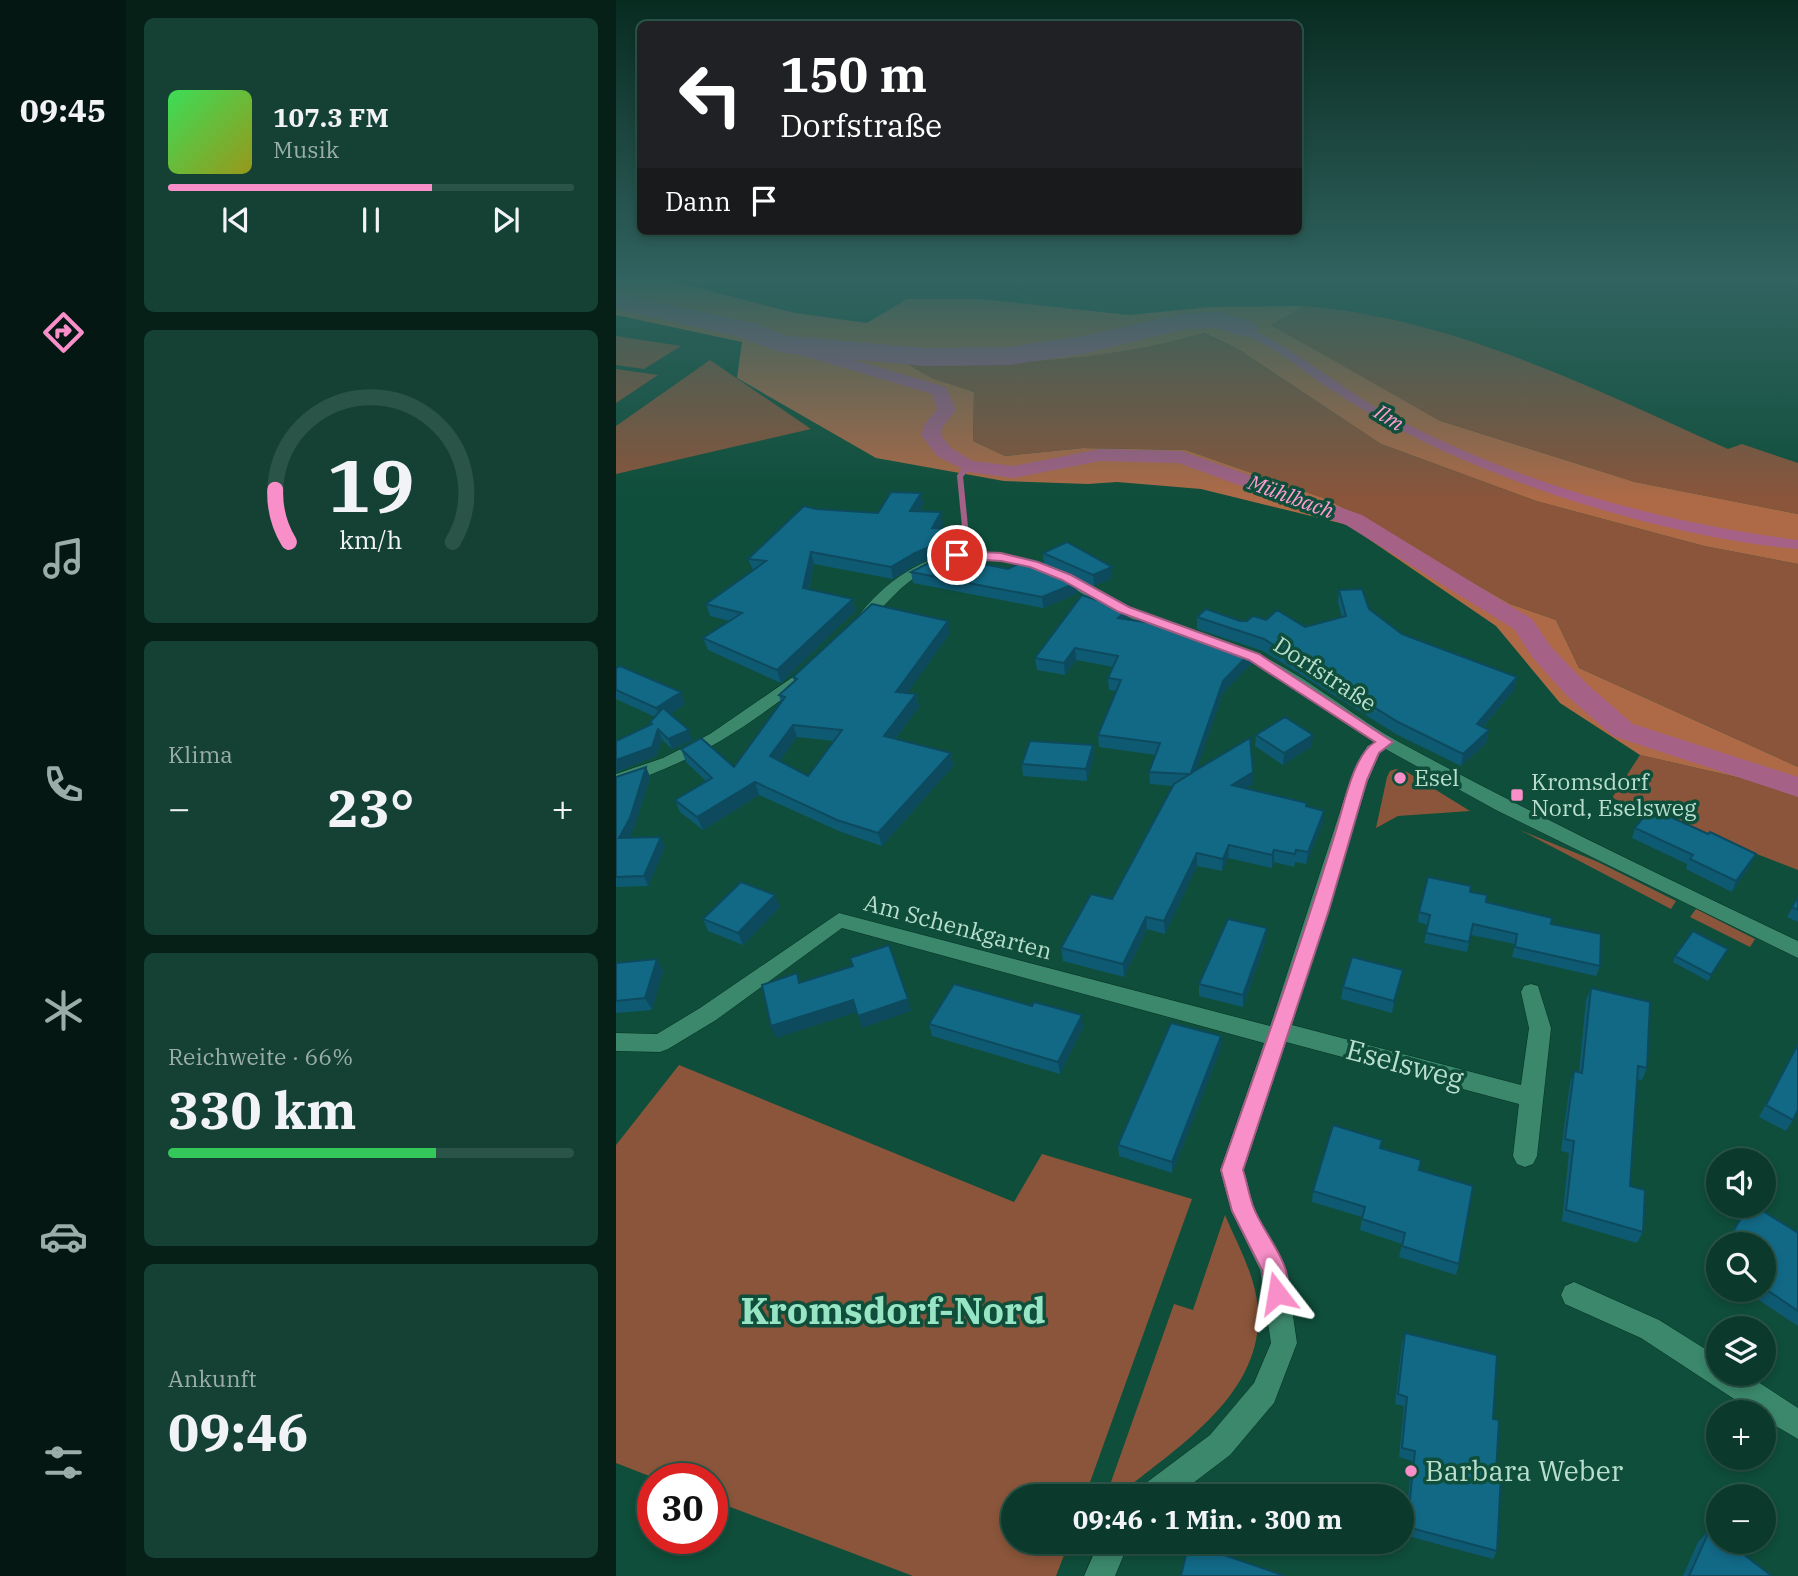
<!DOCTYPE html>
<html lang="de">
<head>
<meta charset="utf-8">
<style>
  body { margin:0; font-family:"IBM Plex Serif",serif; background:#144134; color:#f1f3f6; height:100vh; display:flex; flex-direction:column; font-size:26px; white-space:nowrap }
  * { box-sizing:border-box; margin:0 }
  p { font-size:23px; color:#9aada9 }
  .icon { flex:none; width:38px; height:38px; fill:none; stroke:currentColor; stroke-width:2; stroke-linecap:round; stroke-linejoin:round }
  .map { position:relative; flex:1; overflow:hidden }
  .sheet { display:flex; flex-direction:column; gap:18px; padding:18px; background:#062018; width:490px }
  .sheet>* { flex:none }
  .hud { position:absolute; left:21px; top:21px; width:665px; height:214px; border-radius:10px; box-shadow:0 4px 10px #0003,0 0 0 2px #2b5448; background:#202124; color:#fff; overflow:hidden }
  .tools { position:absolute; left:1090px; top:1148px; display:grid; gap:14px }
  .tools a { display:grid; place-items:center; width:70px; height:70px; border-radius:50%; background:#0b3a2c; box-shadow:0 4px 10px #0003,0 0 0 2px #2b5448; font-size:35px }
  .speed { position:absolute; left:21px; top:1463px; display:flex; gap:14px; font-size:35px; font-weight:700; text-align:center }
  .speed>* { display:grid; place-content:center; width:91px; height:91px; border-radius:50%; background:#0b3a2c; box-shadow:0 4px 10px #0003,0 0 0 2px #2b5448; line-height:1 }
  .speed .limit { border:10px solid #d22; background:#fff; color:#111 }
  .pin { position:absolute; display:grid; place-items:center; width:60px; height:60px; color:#fff; margin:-30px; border:4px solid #fff; border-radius:50%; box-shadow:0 2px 7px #0007 }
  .me { position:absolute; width:77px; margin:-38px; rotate:346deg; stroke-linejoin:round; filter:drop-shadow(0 0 5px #0008) }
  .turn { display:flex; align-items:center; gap:24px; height:147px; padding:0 28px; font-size:32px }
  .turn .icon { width:91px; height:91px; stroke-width:2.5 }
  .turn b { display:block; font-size:49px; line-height:60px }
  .then { display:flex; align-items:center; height:66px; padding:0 28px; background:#0003; gap:14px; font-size:26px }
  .big { font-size:52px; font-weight:700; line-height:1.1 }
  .sheet .tile { flex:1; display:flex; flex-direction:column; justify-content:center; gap:10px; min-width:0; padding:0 24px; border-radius:10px; background:#144134 }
  .sheet .dial { align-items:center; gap:0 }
  .dial svg { height:182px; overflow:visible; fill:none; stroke:#2b5448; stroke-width:7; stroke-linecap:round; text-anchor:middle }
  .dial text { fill:#f1f3f6; stroke:none }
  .song { display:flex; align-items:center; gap:21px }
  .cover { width:84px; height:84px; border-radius:10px; background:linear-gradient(135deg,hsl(130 70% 55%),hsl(60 70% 35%)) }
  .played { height:7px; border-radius:4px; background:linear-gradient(90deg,#f98fc9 65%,#2b5448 65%) }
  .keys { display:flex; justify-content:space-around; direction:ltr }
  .heat { display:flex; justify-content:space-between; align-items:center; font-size:38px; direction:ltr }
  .charge { height:10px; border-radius:5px; background:linear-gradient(90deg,#34c759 66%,#2b5448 0) }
  .trip { position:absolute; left:385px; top:1484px; width:413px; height:70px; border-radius:35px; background:#0b3a2c; box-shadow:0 4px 10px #0003,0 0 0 2px #2b5448; font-weight:700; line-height:70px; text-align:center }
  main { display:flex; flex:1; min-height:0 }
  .dock { display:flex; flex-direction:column; width:126px; justify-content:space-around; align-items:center; background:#041712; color:#9aada9 }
  .dock .icon { width:49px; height:49px }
  .dock .current { color:#f98fc9 }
  .dock b { font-size:32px; color:#f1f3f6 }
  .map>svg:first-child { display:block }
  .green { fill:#8a553a }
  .forest { fill:#ae6a47 }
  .water { fill:#a66186 }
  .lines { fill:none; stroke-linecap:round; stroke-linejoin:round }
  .stream { stroke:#a66186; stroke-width:6 }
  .canal { fill:#a66186; fill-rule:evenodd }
  .river { fill:#a66186; fill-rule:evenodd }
  .minor-casing { stroke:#053123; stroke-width:1 }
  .tertiary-casing { stroke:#053123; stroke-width:1 }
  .minor { fill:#3b886c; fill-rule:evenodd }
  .tertiary { fill:#3b886c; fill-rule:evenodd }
  .wall { fill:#0f5a73; fill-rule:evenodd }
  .shaded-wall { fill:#0d4a5e }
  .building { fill:#126986; stroke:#0d4a5e; stroke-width:2; fill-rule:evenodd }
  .route { fill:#f98fc9; stroke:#a25d83; stroke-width:2 }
  .poi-dot { fill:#f98fc9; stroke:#0f4e3a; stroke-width:2.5 }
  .labels { text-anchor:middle; stroke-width:7; stroke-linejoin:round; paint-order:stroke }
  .far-water-label { font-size:21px; font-style:italic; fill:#fe9dd2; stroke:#0f4e3a }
  .street-label { font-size:23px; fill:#b9dece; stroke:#0f4e3a }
  .poi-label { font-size:23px; fill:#b9dece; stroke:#0f4e3a; text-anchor:start }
  .near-street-label { font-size:28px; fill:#b9dece; stroke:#0f4e3a }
  .near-poi-label { font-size:28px; fill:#b9dece; stroke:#0f4e3a; text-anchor:start }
  .near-district-label { font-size:37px; font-weight:bold; fill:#98e5c5; stroke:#0f4e3a }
</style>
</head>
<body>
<main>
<nav class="dock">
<b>09:45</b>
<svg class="icon current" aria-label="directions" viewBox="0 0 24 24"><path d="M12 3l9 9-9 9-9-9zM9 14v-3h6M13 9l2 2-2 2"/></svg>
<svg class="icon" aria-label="music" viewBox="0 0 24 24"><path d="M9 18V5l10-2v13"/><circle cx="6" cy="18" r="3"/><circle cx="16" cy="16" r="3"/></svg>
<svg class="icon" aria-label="phone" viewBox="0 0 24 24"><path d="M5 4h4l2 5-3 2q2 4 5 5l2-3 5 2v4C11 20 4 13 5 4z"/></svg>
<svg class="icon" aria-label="climate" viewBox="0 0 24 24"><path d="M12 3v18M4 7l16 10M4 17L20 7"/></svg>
<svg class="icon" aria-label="car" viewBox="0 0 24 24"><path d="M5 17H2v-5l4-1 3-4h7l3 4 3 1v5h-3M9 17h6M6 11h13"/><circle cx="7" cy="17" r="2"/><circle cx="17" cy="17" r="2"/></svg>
<svg class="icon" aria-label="filters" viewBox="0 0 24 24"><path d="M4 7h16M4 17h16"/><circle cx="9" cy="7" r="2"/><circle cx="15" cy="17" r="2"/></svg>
</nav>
<section class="sheet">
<div class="tile">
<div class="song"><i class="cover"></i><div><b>107.3 FM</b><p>Musik</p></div></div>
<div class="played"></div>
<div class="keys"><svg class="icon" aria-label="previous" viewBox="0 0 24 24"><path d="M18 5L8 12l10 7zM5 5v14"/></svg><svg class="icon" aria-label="pause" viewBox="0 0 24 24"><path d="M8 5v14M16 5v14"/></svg><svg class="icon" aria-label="next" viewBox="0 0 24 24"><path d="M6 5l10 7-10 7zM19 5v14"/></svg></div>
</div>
<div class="tile dial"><svg viewBox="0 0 100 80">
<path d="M14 69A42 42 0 1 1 86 69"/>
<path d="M14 69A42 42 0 0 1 8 46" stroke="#f98fc9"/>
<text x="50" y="56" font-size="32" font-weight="700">19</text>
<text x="50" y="72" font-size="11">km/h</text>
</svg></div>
<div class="tile"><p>Klima</p>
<div class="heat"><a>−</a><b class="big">23°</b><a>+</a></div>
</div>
<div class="tile"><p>Reichweite · 66%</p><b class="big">330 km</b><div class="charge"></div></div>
<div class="tile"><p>Ankunft</p><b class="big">09:46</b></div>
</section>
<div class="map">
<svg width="1182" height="1576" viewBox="0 0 1182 1576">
  <rect width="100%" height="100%" fill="#0f4e3a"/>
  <path class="green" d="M688,306C838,318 976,388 1112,449L1126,444L1182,463V514L1019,482L816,418L655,325Z
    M587,333L622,349L765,444L920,501L1088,546L1182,564V767L963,668L940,620L894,604L713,500L570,450L467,448L389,456L357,441L358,392L314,378L291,363C391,362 491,362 587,333Z
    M0,336L65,346L28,369L0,365Z
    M94,360L195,429L0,474V426Z
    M0,369L42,375L0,403Z
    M1024,755L1182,791V870L996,798Z
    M780,769L791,772L854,811L782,816L760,828L771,777L774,771Z
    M904,830L982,862L1060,901L1055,909Z
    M1080,909L1139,939L1134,947L1074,917Z
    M63,1065L398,1202L426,1154L576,1199L469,1496H397V1542H453L440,1576H297L96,1500V1479H41L0,1463V1145Z
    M609,1215C619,1239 633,1264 639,1290C661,1387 565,1444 501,1496H490L558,1304L577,1310Z"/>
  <path class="forest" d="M0,279H47L179,313L251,323L291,299H365L513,315L594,307L688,306L655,325L822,420L1019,482L1182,514V564L1088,546L920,501L765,444L622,349L588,333C523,352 457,360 389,362C357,363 323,360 292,364L315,378L358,392L357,441L389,456L467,448L570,450L713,500L894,604L940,620L963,668L1182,767V791L1024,755L944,703L880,626L732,525L585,489L501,482L472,484L388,481L260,458L121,378L126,342L0,315Z"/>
  <path class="water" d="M606,318C672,339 720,388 781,419C906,484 1043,522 1182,540V549C1035,536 841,472 717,391C671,361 631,318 571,329L558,321Z"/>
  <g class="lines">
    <path class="stream" d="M351,547L344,476L352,466"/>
    <path class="canal" d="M167,339L330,387L340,410L327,426L325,435L335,448L357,461L398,466L484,449L565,451L746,515L916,619L936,648L971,684L1017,724L1182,777V797L997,736L951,696L917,658L898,629L730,525L563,463L484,461L398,478L352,472L321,456L305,435L308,425L321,409L316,394L161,348L159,344Z"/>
    <path class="river" d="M0,293L138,323L172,336L308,348L394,347L466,336L569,313L604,312L639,323L643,329L639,335L629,337L601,328L569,329L466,354L394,365L308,366L167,353L120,336L0,309Z"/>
    <defs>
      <path id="minor" d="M770,737L778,742L764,753L752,781L676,1025L905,1085L913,1028L905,992L908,986L915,984L922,986L935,1028L921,1156L917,1164L909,1167L901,1164L897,1156L903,1104L670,1042L628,1170L638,1208L670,1268L681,1343L658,1403L614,1455L560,1496H521L526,1486L594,1435L638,1383L655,1343L644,1270L615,1211L604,1170L648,1043L226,928L100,1020L52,1049L44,1052L0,1051V1033L41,1034L84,1008L223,913L654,1026L734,781L751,746Z
        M958,1282L1043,1320L1102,1357V1374H1130L1182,1408V1439L1148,1419V1412H1138L1025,1338L949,1304L945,1295L949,1286Z
        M483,1542H513L499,1576H468Z"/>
      <path id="tertiary" d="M359,550L397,555L438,567L486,594L571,631L564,635C535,628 505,615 479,601C466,595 455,585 442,579C401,560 348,548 307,572C285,585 269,605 251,623L246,624L239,620C270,580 307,554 359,550Z
        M614,644C672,659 730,713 783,742C914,813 1048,877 1182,941V958L880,810L764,746L633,660L609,652L606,649L609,646Z
        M187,670L193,672L195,675L193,678C134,726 74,765 0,786V774L47,758L94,734Z"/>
    </defs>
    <use href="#minor" class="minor-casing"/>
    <use href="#tertiary" class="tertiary-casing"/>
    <use href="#minor" class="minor"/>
    <use href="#tertiary" class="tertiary"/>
  </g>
  <path class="wall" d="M96,279H115L109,282Z
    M305,493L307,504L303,511L327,524L324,528L338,540L333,552L301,564L277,579L198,564L193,589L237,599L239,611L165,683L92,650L87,638L114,621L94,616L90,604L137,570L132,559L200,509L262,513Z
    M427,553L496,567V578L478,586L428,564Z
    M295,572L461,594L427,608L297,583Z
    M723,590L753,609L786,634L901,677L898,690L867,727L873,730L870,743L845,766L780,734L647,651L581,629V617L631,621L650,620L689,627L726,617L722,602Z
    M511,610L512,620L635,652V664L607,693L580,770L637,772V784L630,788L691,807L707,823L690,864L679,862L678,867L658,862L656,868L612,858L606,871L581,866L549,934L531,929L508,977L447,961L445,948L496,899L557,786L534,784L533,772L540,755L483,747L482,735L500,691L493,690L492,678L497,667L460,660L449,675L421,670L419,658Z
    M332,621L334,633L291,693L300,694L303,707L279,739L335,753L337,766L266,846L225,832L143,795L87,830L64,812L59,800L90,781L70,762L65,749L118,767L165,703L163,695L178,681L177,677ZM181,737L218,741L192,776L164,761Z
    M0,668L69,704L54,714L76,740L56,749L46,739L40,756L0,772V741L35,725L34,722L39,717L0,699Z
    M640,735L696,746L667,765L639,746Z
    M477,745L478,756L471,781L407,776L406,764Z
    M30,767L34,777L18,828L13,838L49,847L32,886L0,887V777Z
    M1019,828L1092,834L1140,854L1135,864L1116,892L1070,869L1071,864L1016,838Z
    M854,892L870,902L935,924L984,966L980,976L896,957L899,944L855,935L851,952L808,943L812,925L802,922L803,912Z
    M1182,897V922L1171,917Z
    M164,907L127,945L92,931L87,919Z
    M650,940L627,1007L583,996V984Z
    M1112,949L1092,981L1057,962L1059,956Z
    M41,959L47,971L36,1010L0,1013V963Z
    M787,970L776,1013L725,999L727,987Z
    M975,988L1031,1068L1026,1080L1021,1079L1014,1186L1027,1232L1021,1243L946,1221L953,1153L945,1151L954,1083L958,1071L963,1073L970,1000Z
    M313,1024L467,1027L444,1074L316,1036Z
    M605,1036V1048L556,1173L503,1156L502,1145Z
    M1182,1043L1177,1120L1170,1131L1143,1117Z
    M764,1148L803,1170L843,1264L840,1275L783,1257L786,1244L744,1230L746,1217L696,1202L697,1191Z
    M1182,1233V1326L1128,1290H1148V1244Z
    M1102,1256V1272L1096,1268Z
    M789,1333L877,1419L880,1472L881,1551L877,1559L788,1535L796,1461L783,1457L788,1406L779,1404L786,1343Z
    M1094,1529L1156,1576H1067L1082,1542Z"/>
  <path class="shaded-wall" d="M305,493L307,504L296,522L294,511Z
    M325,512L327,524L319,539L316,528Z
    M336,529L338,540L333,552L301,564L277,579L275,567Z
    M195,552L198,564L190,600L187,588Z
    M496,567V578L478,586L477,575Z
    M460,583L461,594L427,608L426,597Z
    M237,599L239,611L165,683L161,670Z
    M511,610L512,621L502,618Z
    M332,621L334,633L283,705L280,692Z
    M459,648L460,660L449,675L448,663Z
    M635,652V664L607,693L575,786V773L607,681Z
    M901,677L898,690L858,737L861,724Z
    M65,692L69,704L45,720L40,708Z
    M300,694L303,707L271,749L268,736Z
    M177,725L181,737L158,769L154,756Z
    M42,729L46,739L40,756L0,772V760Z
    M73,730L76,740L56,749L52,739Z
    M873,730L870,743L845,766L847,754Z
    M697,735L696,746L667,765L668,753Z
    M477,745L478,756L471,781L470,769Z
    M335,753L337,766L266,846L262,833Z
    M30,767L34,777L18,828L8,848L3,838Z
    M637,772V784L615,797L616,785Z
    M139,782L143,795L87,830L81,817Z
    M708,811L707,823L690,864L692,852Z
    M45,837L49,847L32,886L28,876Z
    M613,845L612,858L606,871L607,859Z
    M658,850V862L656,868V855Z
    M581,853V866L549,934L548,921Z
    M1140,854L1135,864L1116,892L1120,881Z
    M159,895L164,907L127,945L122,933Z
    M530,917L531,929L508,977L507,964Z
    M651,928L650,940L627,1007V995Z
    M41,959L47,971L36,1010L29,998Z
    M787,970L784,982L776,1013L778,1001Z
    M292,999L295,1011L246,1028L242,1016Z
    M237,1000L241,1012L160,1038L155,1026Z
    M466,1015L467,1027L444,1074L442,1062Z
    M605,1036V1048L556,1173V1162Z"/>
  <path class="building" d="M275,492L305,493L294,511L325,512L316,528L336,529L331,540L299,553L275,567L195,552L187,588L237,599L161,670L87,638L126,613L90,604L150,561L132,559L188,506L200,509L262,513Z
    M451,542L496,567L477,575L427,553Z
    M326,556L392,569L411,560L460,583L426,597L295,572Z
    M746,589L753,609L786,634L901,677L861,724L873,730L847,754L782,722L648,639L581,617L590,609L624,621H631L637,616L650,620L661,610L689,627L730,616L723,590Z
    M466,595L511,610L502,618L568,628L635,652L607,681L575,773L634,738L637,772L616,785L691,803L690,806L708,811L692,852L680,850L679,854L658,850L656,855L613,845L607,859L581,853L548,921L530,917L507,964L445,948L475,894L496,899L558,784L574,774L533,772L544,743L482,735L505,680L492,678L502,656L459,648L448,663L419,658Z
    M256,604L332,621L280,692L300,694L268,736L335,753L262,833L221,820L139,782L81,817L59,800L96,778L65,749L85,738L118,767L169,697L163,695L181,679L177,677ZM177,725L226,730L192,776L154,756Z
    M4,666L65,692L40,708L0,690V668Z
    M47,708L73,730L52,739L42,729L36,747L0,760V741L36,724L34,722Z
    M669,717L697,735L668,753L640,735Z
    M414,741L477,745L470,769L406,764Z
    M30,767L14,818L3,838L45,837L28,876L0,877V777Z
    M1035,808L1092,834L1094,832L1140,854L1120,881L1074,859L1077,855L1019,828Z
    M812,877L855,886L854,892L871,895L870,902L936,918L935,924L985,934L984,966L899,947L901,934L857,924L853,942L810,933L814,915L803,912Z
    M125,882L159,895L122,933L87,919Z
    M1182,897V910L1176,907Z
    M612,919L651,928L627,995L583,984Z
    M1077,931L1112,949L1095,975L1059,956Z
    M273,945L292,999L242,1016L237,1000L155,1026L146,985L181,973L183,983L237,966L234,958Z
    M736,957L787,970L778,1001L727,987Z
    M41,959L29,998L0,1001V963Z
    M338,984L416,1006L418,1002L466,1015L442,1062L313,1024Z
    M975,988L1034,1002L1031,1068L1022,1066L1014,1186L1029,1190L1027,1232L950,1210L958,1141L949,1139L958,1071L966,1073Z
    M555,1023L605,1036L556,1162L502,1145Z
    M1182,1044V1110L1177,1120L1150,1105Z
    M717,1125L766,1140L764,1148L805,1160L803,1170L857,1186L843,1264L786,1246L789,1233L746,1219L749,1207L697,1191Z
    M1132,1206H1139L1182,1233V1311L1148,1288V1244H1110Z
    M789,1333L881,1355L877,1419L883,1420L880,1472L885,1474L881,1551L791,1527L799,1451L786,1448L791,1397L782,1394Z
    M1094,1529L1102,1536V1542H1111L1156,1576H1073Z
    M573,1543L669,1576H565Z"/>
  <linearGradient id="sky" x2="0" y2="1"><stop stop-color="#082b20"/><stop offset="0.56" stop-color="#316360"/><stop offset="1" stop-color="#316360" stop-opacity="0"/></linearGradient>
  <rect width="1182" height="500" fill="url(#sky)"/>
  <path class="route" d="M341,551L385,553L422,562L455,575L513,607L643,654L777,742L763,753L751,780L713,910L627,1170C631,1182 633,1195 637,1206C647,1235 683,1268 669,1301L661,1305L653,1301L646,1270L616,1211L605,1170C645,1056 686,942 721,827C728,804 738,754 759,742L633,660L503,612L446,580L414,567L385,561L336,558V552Z"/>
  <g class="poi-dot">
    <circle cx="784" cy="778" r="7"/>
    <rect x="894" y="788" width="14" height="14" rx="3.5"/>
    <circle cx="795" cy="1471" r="7"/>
  </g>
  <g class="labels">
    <g class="far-water-label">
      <text transform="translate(773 418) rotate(32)" y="7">Ilm</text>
      <text transform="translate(675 497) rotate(20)" y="7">Mühlbach</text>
    </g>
    <g class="street-label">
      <text transform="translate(709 674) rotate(33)" y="8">Dorfstraße</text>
      <text transform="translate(342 927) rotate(15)" y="8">Am Schenkgarten</text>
    </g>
    <g class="poi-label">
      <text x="798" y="786">Esel</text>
      <text x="915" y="790">Kromsdorf<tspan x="915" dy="26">Nord, Eselsweg</tspan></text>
    </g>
    <g class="near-street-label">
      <text transform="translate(789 1064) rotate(15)" y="10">Eselsweg</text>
    </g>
    <g class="near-poi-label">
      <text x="809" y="1481">Barbara Weber</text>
    </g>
    <g class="near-district-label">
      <text x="277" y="1324">Kromsdorf-Nord</text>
    </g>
  </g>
</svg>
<div class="tools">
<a><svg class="icon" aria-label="sound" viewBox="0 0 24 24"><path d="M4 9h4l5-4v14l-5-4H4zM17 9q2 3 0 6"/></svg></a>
<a><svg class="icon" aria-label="search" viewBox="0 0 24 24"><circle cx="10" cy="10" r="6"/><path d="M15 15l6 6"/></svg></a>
<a><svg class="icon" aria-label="layers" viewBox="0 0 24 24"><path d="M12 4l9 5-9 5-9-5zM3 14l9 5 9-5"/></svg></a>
<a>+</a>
<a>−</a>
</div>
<div class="speed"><div class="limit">30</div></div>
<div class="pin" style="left:341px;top:555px;background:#d93025"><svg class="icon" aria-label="arrive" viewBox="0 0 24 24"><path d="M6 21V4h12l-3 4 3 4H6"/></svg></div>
<svg class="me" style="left:661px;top:1293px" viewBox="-20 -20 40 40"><path d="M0-17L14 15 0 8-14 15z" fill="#f98fc9" stroke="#fff" stroke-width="4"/></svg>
<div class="trip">09:46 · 1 Min. · 300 m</div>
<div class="hud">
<div class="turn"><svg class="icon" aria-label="left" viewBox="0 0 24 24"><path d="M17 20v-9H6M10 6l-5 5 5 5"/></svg><div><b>150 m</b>Dorfstraße</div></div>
<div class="then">Dann<svg class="icon" aria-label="arrive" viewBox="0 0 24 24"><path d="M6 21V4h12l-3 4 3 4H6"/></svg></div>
</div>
</div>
</main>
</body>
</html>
